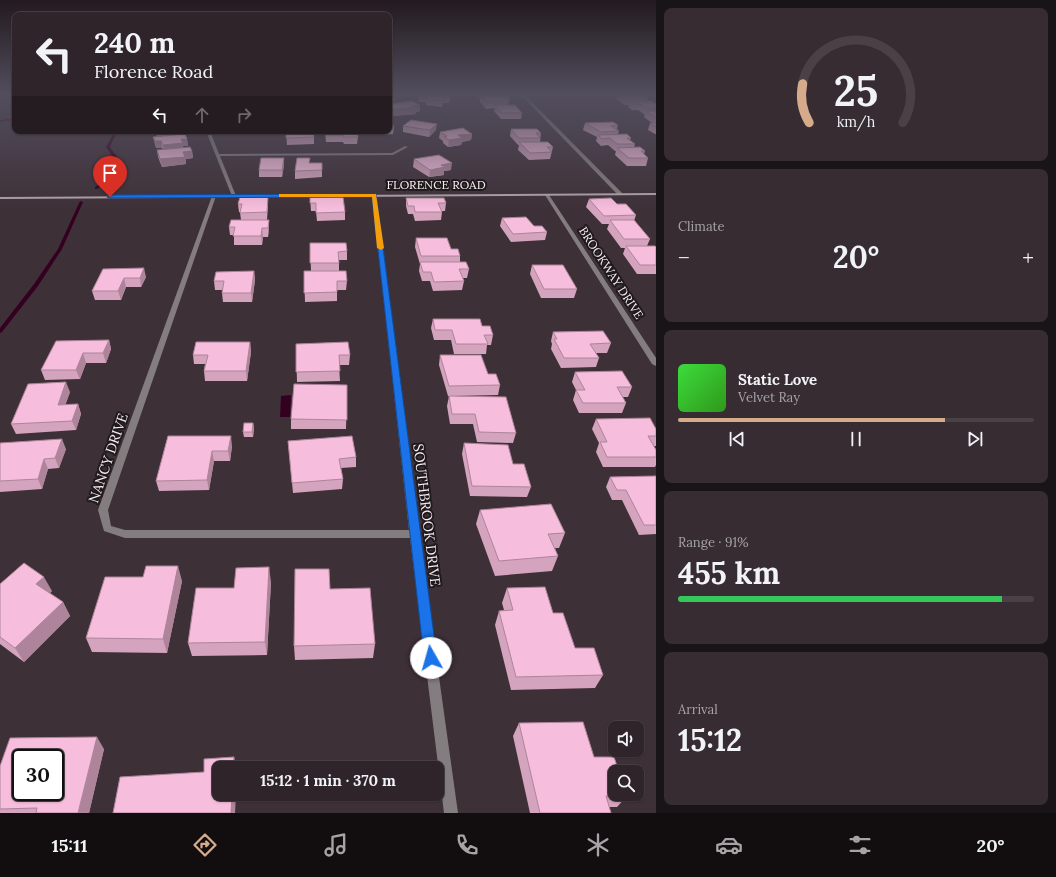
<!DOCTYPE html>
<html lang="en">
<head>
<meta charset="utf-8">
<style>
  body { margin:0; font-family:Lora,serif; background:#362c31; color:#f1f3f6; height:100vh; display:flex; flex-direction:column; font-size:15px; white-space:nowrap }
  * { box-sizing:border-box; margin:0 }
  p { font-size:13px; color:#a7a4a8 }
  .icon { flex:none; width:22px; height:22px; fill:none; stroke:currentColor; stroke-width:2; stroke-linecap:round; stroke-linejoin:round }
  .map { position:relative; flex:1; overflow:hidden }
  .panel { display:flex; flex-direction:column; gap:8px; padding:8px; background:#191417; width:400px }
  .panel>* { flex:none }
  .top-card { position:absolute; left:12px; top:12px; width:380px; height:122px; border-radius:8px; box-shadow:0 1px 3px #0004,0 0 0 1px #494146; background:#2e2429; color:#f1f3f6; overflow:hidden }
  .tools { position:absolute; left:608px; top:721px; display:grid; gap:8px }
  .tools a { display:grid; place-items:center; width:36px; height:36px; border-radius:8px; background:#2e2429; box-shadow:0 1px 3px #0004,0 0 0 1px #494146; font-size:20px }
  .speed { position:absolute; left:12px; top:749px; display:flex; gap:8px; font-size:20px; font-weight:700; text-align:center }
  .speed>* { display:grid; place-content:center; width:52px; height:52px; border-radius:50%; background:#2e2429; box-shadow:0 1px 3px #0004,0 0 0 1px #494146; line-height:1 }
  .speed .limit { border:2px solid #111; border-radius:6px; background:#fff; color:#111 }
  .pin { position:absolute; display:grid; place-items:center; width:34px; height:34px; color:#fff; margin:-41px -17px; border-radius:50% 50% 50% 0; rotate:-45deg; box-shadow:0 0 4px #0007 }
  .pin .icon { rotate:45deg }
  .me { position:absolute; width:44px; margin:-22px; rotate:353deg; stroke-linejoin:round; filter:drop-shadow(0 0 3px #0008) }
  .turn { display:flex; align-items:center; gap:14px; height:84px; padding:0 16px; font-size:18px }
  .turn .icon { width:52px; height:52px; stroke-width:2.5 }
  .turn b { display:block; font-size:28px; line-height:34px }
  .lanes { display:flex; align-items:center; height:38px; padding:0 16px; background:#0003; justify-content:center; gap:20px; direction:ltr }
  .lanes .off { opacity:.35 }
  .big { font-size:30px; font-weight:800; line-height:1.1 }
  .panel .card { flex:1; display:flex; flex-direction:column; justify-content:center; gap:6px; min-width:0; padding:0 14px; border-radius:8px; background:#362c31 }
  .panel .dial { align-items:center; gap:0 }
  .dial svg { height:104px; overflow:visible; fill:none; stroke:#494146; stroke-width:7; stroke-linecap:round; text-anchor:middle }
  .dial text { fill:#f1f3f6; stroke:none }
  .song { display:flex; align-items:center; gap:12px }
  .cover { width:48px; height:48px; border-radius:6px; background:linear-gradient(135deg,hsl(120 70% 55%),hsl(110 70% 35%)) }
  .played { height:4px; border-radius:2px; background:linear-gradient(90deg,#d6ab8b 75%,#494146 75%) }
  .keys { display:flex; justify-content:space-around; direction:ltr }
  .heat { display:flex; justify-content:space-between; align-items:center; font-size:22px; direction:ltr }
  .charge { height:6px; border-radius:3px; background:linear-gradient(90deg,#34c759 91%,#494146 0) }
  .trip { position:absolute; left:212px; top:761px; width:232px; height:40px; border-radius:8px; background:#2e2429; box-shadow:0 1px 3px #0004,0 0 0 1px #494146; font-weight:800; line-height:40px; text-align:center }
  .menu { display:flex; height:64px; justify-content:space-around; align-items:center; background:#120e10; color:#a7a4a8 }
  .menu .icon { width:28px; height:28px }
  .menu .on { color:#d6ab8b }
  .menu b { font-size:18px; color:#f1f3f6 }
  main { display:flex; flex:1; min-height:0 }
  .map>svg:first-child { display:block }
  .water { fill:#340022 }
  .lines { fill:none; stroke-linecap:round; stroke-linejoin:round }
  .stream { fill:#340022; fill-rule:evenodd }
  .street { fill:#847d80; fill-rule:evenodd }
  .secondary { fill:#b1a5ab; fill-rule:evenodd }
  .wall { fill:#d4a3bd }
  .shaded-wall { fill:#ad849a }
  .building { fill:#f7bddc; stroke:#ad849a; fill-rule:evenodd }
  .route { fill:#1a73e8; stroke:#114b97 }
  .slow { fill:#f59e0b }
  .labels { text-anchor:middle; stroke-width:4; stroke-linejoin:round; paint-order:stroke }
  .far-street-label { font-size:12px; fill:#f9f0f5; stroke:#201a1d }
  .street-label { font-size:14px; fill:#f9f0f5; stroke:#201a1d }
</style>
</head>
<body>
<main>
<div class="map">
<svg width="656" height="813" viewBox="0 0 656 813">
  <rect width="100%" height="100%" fill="#3e3037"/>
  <path class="water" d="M291,395L290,417H280L281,396Z"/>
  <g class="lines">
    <path class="stream" d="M3,95H6L0,101V99Z
      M15,118V120L0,122V120Z
      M115,131H117L110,147L117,157L120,174L97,189H95V187L116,174L113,157L106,147Z
      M80,201L83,202L62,249L38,286L2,332L0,333V328L34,284L58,249Z"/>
    <path class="street" d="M390,95H394L395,101L389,102V100L392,99Z
      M521,95H525L622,193V195H618Z
      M652,95H656V97Z
      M206,131H210L219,154L392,153L405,146L408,147L393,155L220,156L236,196L234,197L232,196Z
      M372,194L376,195L419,534L458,813H444L410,538H125L104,531L98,510L212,196L214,195L216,196L108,510L111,526L125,530H409Z
      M545,194L549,195L656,358V366L652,364L545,195Z"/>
    <path class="secondary" d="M656,193V195L0,199V197Z"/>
  </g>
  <path class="wall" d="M419,95H450V100L449,103H443L442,107L426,105V102H418Z
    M476,95H506L510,98L508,105L522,113L521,119H501L494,111L495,108L486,109L480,102V98H478Z
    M617,95H643L648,98L647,101L656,104V134H655L648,130L650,123H652L644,117L645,115L638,110H632L628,107L629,105H624L616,98Z
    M389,104L420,111L416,112V114L392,116L389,114Z
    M389,119L394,128L393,134L377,135L376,132H365V131H389Z
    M585,123L618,125L617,129L619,131L618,134L631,138L630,140L635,144L634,148L645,151L644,154L648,158L646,166H627L615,155L616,151H615L608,145L601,146L596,141L597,137L583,130Z
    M403,126L436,130L429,137L403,132Z
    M511,129L541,133L540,142L553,147L550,159L529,160L518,150L519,145H518L510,136Z
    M156,131L184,133L178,134L187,139L188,146H183V147L192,151L193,158L186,159V164L162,167L158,157L157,150H163L162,148H156L153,137H157Z
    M286,131L314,137V144L287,145Z
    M325,131L358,137L357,144H344L343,142H326Z
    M440,132L472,134L471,140L462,142L461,145L448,147L443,143V141L439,138Z
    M414,159L451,170L444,171V175L429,177L413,167Z
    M310,163H322V177L295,179V171Z
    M284,165L282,177H259V170Z
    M310,197L345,212V220L317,221L316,211H311Z
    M406,198L446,203L445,211H441L442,212L441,220L415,221L413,214H408L406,206Z
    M589,199L617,204L636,215L634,221L650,239L647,246L656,247V274H637L623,254L625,248H621L607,229L609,224H602L586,207Z
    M238,204L268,205L267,220H269V228L268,237H263L262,245H234V235H230L229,227L241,220L240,212H239Z
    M502,218L534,226L547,232L545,240L511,242L500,226Z
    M416,238L451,249L460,256V262L469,269L467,278H462L464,281L462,290L433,291L430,281H422L419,271L420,264L415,247Z
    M310,243L347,251V260H339V271L347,281L346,290H337V301L305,302L304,271H311Z
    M532,265L577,289L574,298H541L530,274Z
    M103,269L146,277L141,287H126L121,300H95L92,291Z
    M254,271L255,280L252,302H223L222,293L223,290H215L214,281Z
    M433,319L482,326L493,335L491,345H487L486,354H454L451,340H434L431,328Z
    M553,332L611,343L607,353H596L599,358L596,367L561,368L551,349L552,344L551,341Z
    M109,340L111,349L106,363H86L80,379L45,380L41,370Z
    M250,342L251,352L247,381H205L204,371L205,364H194L193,355Z
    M296,344L350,355L349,365H339L340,381L297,382Z
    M440,355L488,374L500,385L498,395L455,396L516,433L513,443L477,442L473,424H450L447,406L449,396H448L439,365Z
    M575,372L632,387L628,397H622L626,403L622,413H579L573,400L576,390L572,382Z
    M347,385L346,429H291V419Z
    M70,392L65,405L78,404L81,414L76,430L16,434L11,424Z
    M596,419L656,429V446H654L656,450V465L655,467H603L596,452L599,443L592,429Z
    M253,423L254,428L253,437H244L243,432Z
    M168,436L232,446L230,461H214L209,490L159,491L156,481Z
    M288,441L356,457V467L341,468L343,479L342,489L293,493Z
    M0,443L66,449L59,468L48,469L42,489L0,492Z
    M464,443L513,464L531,487L527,497L470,496L462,454Z
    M656,476V534L639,535L622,500H612L606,487L610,477Z
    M480,510L565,533L559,548H555L558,556L552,571L495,576L476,524Z
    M182,581L167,653L92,652L86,638Z
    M271,582L267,655L192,656L188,643L234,588Z
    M0,584L52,591L50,593L63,602L70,616L24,662L0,644Z
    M507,588L553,613L575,648L603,675L595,688L511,690L495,625L499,611L504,610L502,603Z
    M330,589L375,644L373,658L295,660L294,646Z
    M519,723L594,757L627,796L617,807H609L611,813H530L513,736Z
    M104,749L89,813H0V766Z"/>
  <path class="shaded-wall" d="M444,96L443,103L442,107V100Z
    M420,105V111L416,112V114L392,116L393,109Z
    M437,124L436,130L429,137L430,130Z
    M177,131H184V133L178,134L179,138L158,140L157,133Z
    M472,134L471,140L462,142L461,145L448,147L449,140L458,135Z
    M181,139H187L188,146H183L184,150L164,153L163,145Z
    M155,141H161L162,148H156Z
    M192,151L193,158L186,159V164L162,167L160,159L183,152Z
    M284,158V165L282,177V170Z
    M452,163L451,170L444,171V175L429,177L430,170L441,165Z
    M269,220V228L268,237V228Z
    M262,228L263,237L262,245L261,236Z
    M144,268L146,277L141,287L140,278Z
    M254,271L255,280L252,302L251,293Z
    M124,278L126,287L121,300L118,291Z
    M109,340L111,349L106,363L103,353Z
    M250,342L251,352L247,381L246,371Z
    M83,353L86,363L80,379L76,370Z
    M66,382L70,392L62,415L58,405Z
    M78,404L81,414L76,430L72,421Z
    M253,423L254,428L253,437L252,432Z
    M231,436L232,446L230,461L228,451Z
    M62,439L66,449L59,468L55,458Z
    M212,451L214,461L209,490L207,480Z
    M44,459L48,469L42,489L38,479Z
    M178,566L182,581L167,653L163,639Z
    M269,567L271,582L267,655L265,642Z
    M44,577L52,591L44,598L36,584Z
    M63,602L70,616L24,662L15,648Z
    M97,737L104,749L89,813H78Z
    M234,757L237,768H233Z
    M232,794H236L235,813H231Z"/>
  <path class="building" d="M419,95H450L449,97L444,96L442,100L426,99L428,96Z
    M481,95H506L510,98H505L509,102H487Z
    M622,95H643L648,98H626Z
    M412,101L420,105L413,106L416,107L393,109L389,107V104Z
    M630,101H652L656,104V108H646L640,104H634Z
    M495,105H515L522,113H502Z
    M646,111H656V118Z
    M389,119H391L394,128H389Z
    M411,120L437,124L430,130L403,126Z
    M613,122L618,125L611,126L619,131L601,132L585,123Z
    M650,123H656V127Z
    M463,128L472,134L458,135L462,138L449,140L444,137L447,136L440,132Z
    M511,129H537L541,133H536L540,138H519Z
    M156,131H178L157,133Z
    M286,131H313L314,137L286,138Z
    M325,131H357L358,137H344L343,135H326Z
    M185,134L187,139H181L183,143L163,145L161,141H155L153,137Z
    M627,134L631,138H627L635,144H617L610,138L602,139L598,135Z
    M519,142H548L553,147H547L552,152L530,153Z
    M190,147L192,151L183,152L185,157L160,159L157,150Z
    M640,147L645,151H641L648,158H629L617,148Z
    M439,155L452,163L441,165L445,167L430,170L414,159Z
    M261,158H284L282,170H259Z
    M297,158H310L309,163H322V170L295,171Z
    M240,197H268L267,212L240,213L242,204H238Z
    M310,197H343L345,212L316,213V203H310Z
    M406,198H444L446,203H438L442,212H415L414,206H408Z
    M611,198L617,204H626L636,215L604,216L589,199Z
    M526,217L534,226H542L547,232L513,234L502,218Z
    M231,220H269L268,228H262L261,236H233L235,227H229Z
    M610,220H634L650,239H624Z
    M416,238H447L451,249H458L460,256H421Z
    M310,243H346L347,251L338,252L339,263H310Z
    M626,246H655L656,247V265H640Z
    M420,262H466L469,269H459L464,281L434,282L431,272H423Z
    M532,265H563L577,289H544Z
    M144,268L140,278H124L118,291H92L103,269Z
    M254,271L251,293H222L224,281H214L216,272Z
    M304,271H346L347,281H337V292L304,293Z
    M433,319H480L482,326H490L493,335H484L488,344H456L452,330H435Z
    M603,331L611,343L590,344L599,358H564L554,339H557L553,332Z
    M109,340L103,353H83L76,370H41L56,341Z
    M196,342H250L246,371H204L208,355H193Z
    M348,342L350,355H339L340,371L296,372V344Z
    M440,355H481L488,374H496L500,385L449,386Z
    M622,371L632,387H617L626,403H583L576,390H585L575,372Z
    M66,382L58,405L78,404L72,421L11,424L28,384Z
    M294,384L347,385V420L291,419Z
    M449,396L506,397L516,433L479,432L475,414H452Z
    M650,418L656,429V436H648L656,450V457H607L600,442H607L596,419Z
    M244,423H253L252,432H243Z
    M168,436H231L228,451H212L207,480L156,481Z
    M352,436L356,457L339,459L343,479L292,483L288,441Z
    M62,439L55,458L44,459L38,479L0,481V443Z
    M464,443L508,445L513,464H524L531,487L472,486Z
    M656,476V525H644L626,490H617L610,477Z
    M551,504L565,533L548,534L558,556L499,561L480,510Z
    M24,563L44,577L36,584L63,602L15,648L0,637V584Z
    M146,566H178L163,639L86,638L105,577H143Z
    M269,567L265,642L188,643L196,588H234L236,568Z
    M295,569H329L330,589L370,588L375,644L294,646Z
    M545,587L553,613H563L575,648H594L603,675L516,677L499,611L513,610L507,588Z
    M583,722L594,757H614L619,772H615V794H626L627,796H606L611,813H540L519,723Z
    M97,737L78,813H36L37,808L0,809V766L10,738ZM21,758H55V792H21Z
    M234,757L233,768H219V794H232L231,813H113L120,777L204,772V759Z"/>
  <linearGradient id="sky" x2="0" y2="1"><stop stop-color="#221a1e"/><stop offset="0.45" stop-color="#524e5e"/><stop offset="1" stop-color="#524e5e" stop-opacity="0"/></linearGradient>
  <rect width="656" height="209" fill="url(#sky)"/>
  <path class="route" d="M376,194L437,658L435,663L431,664L426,663L424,658L372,197L110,198L107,197L110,195Z"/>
  <path class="slow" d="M279,194H376L384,248L381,250L377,248L372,197H279Z"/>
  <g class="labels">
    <g class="far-street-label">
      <text x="436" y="189">FLORENCE ROAD</text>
      <text transform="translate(611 273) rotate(57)" y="4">BROOKWAY DRIVE</text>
    </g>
    <g class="street-label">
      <text transform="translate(108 458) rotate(-71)" y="5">NANCY DRIVE</text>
      <text transform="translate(427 515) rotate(83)" y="5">SOUTHBROOK DRIVE</text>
    </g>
  </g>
</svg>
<div class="tools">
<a><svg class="icon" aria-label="sound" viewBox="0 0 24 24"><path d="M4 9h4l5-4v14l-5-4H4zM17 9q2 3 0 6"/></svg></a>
<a><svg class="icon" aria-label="search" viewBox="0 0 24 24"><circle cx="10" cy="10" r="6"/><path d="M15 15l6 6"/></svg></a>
</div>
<div class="speed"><div class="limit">30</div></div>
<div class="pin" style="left:110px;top:197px;background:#d93025"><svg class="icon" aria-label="arrive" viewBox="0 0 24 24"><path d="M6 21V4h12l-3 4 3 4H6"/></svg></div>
<svg class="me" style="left:431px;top:658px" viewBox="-20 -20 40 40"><circle r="19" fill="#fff"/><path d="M0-13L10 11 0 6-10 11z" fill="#1a73e8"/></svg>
<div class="trip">15:12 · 1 min · 370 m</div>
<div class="top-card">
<div class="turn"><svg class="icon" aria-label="left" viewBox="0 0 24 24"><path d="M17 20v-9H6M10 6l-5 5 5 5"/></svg><div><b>240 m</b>Florence Road</div></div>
<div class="lanes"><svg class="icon" aria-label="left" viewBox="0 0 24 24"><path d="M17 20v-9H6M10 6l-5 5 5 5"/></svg><svg class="icon off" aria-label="ahead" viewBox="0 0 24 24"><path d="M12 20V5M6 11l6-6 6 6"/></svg><svg class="icon off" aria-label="right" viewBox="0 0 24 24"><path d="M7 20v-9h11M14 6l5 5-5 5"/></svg></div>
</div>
</div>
<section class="panel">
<div class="card dial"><svg viewBox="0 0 100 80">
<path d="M14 69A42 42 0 1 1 86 69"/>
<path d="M14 69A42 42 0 0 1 9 39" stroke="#d6ab8b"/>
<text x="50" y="56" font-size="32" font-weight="700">25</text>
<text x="50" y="72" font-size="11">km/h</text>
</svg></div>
<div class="card"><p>Climate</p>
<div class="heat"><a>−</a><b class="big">20°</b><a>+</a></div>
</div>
<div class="card">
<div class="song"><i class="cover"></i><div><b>Static Love</b><p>Velvet Ray</p></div></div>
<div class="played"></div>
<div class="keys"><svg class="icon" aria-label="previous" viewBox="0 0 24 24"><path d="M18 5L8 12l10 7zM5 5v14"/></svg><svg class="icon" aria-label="pause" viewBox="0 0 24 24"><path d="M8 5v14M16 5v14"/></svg><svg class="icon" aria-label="next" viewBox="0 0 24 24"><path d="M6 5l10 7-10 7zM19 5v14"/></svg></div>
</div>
<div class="card"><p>Range · 91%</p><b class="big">455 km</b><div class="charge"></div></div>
<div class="card"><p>Arrival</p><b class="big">15:12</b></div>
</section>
</main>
<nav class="menu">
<b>15:11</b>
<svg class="icon on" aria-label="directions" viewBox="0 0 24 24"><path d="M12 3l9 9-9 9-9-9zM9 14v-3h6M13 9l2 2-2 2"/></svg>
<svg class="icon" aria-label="music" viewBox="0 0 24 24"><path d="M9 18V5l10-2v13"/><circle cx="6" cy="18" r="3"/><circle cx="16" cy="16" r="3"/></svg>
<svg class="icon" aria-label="phone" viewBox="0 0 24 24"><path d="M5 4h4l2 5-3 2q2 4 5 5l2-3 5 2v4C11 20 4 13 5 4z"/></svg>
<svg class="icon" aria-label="climate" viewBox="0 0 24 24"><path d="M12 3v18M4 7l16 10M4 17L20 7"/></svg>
<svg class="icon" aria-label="car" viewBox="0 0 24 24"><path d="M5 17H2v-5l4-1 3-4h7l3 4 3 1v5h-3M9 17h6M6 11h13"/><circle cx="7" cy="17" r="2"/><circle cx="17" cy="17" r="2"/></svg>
<svg class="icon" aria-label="filters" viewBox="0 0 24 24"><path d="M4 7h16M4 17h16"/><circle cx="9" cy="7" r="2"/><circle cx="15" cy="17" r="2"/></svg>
<b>20°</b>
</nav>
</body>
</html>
